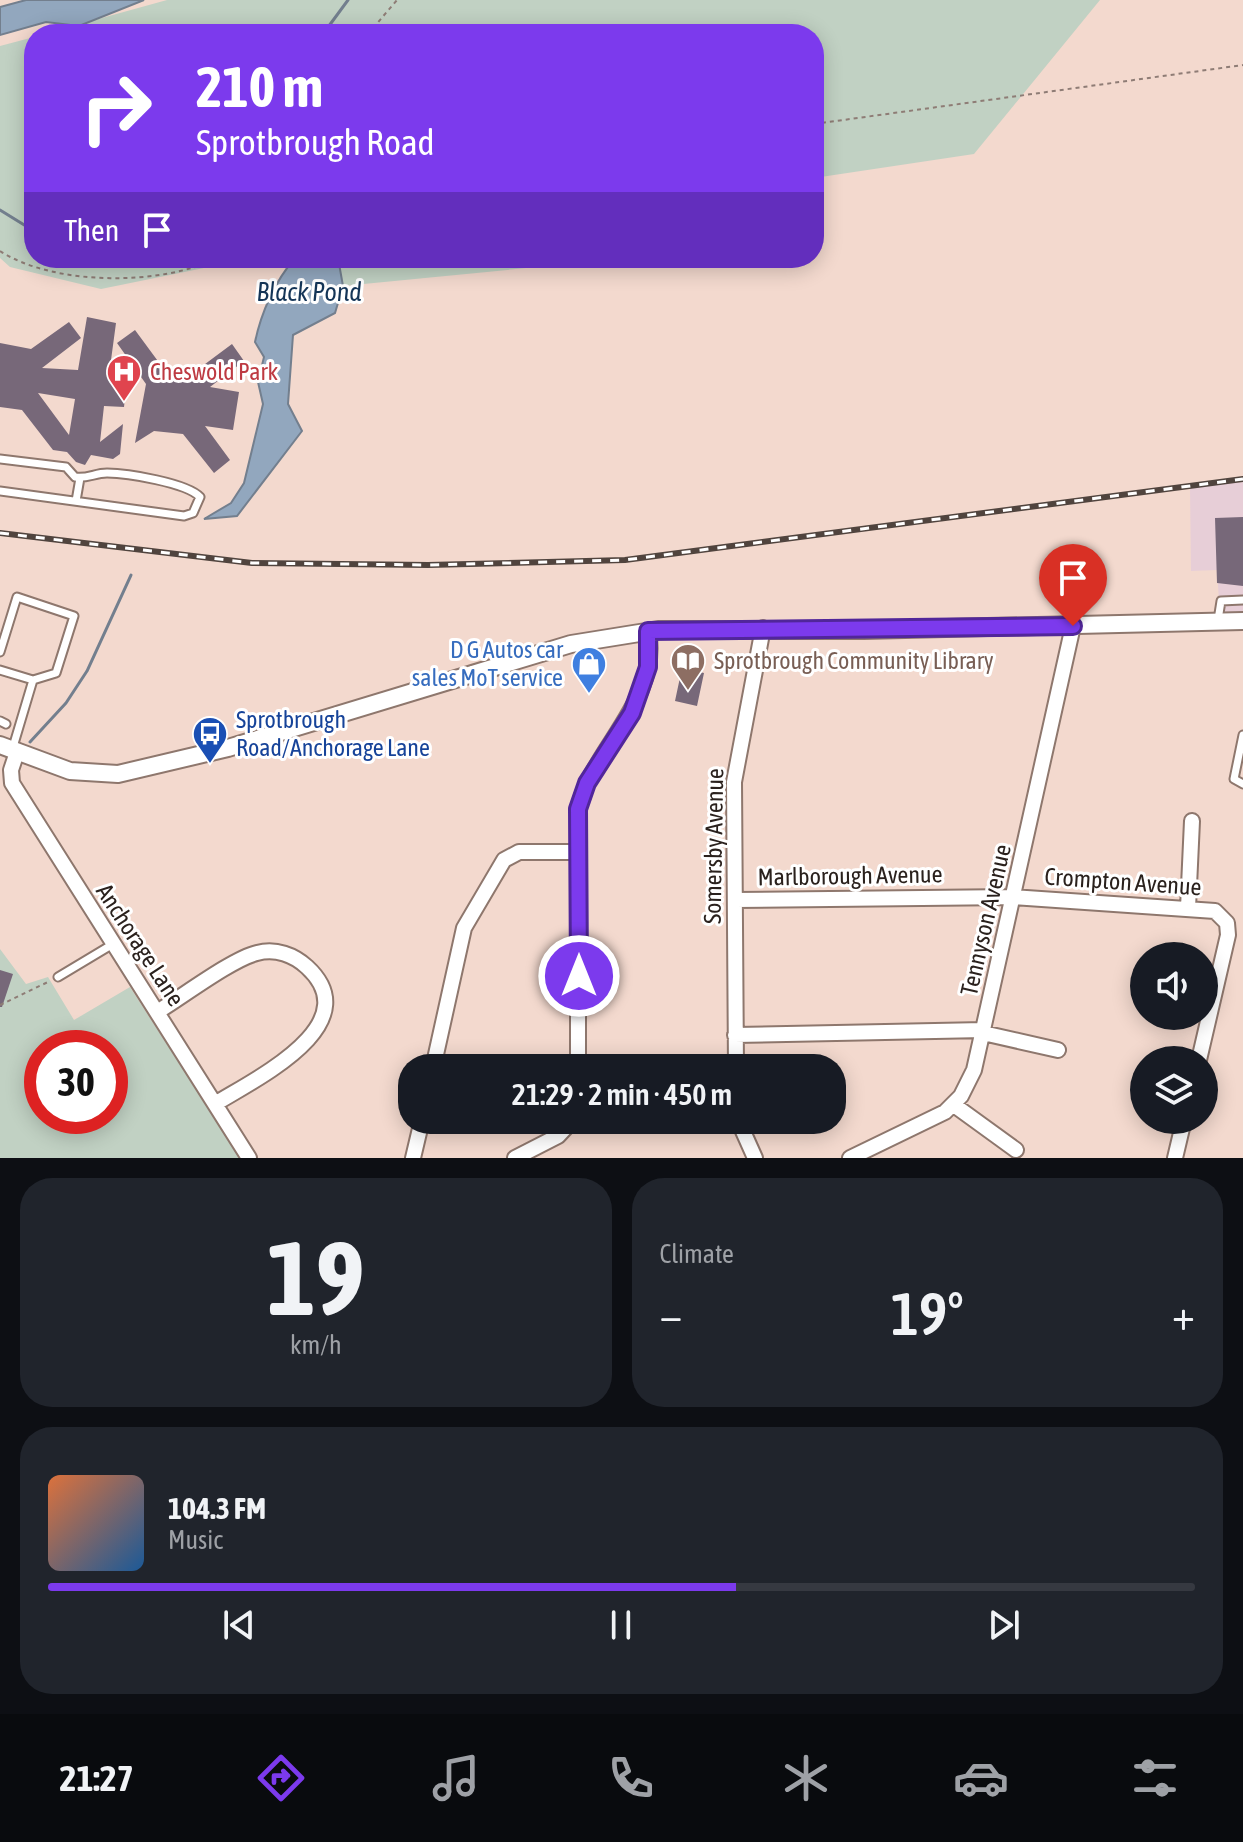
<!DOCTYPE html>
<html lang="en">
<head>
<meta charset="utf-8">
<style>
  body { margin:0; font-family:"Asap Condensed",sans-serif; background:#20242c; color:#f1f3f6; height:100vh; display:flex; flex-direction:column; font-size:30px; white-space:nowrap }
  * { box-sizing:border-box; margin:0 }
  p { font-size:26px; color:#9ea1a6 }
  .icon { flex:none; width:44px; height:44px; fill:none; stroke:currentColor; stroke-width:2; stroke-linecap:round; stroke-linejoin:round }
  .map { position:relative; height:1158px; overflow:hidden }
  .panel { display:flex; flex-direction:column; gap:20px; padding:20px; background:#0d0f14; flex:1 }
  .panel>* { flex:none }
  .guide { position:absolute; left:24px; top:24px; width:800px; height:244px; border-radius:32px; box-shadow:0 4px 20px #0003; background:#7c3aed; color:#fff; overflow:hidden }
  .tools { position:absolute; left:1130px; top:942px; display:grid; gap:16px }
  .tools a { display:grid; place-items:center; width:88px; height:88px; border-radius:50%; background:#171b24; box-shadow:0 4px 20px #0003; font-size:40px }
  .speed { position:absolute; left:24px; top:1030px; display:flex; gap:16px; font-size:40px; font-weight:700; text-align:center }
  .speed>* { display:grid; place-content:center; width:104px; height:104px; border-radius:50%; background:#171b24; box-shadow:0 4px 20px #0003; line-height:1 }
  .speed .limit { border:12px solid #d22; background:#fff; color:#111 }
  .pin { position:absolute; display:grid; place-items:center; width:68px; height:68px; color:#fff; margin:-82px -34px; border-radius:50% 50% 50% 0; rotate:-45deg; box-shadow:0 0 8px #0007 }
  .pin .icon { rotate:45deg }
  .me { position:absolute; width:88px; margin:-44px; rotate:0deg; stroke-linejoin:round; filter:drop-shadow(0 0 6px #0008) }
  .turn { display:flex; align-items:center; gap:28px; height:168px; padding:0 40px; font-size:36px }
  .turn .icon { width:104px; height:104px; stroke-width:2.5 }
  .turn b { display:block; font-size:56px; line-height:68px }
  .then { display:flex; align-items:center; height:76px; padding:0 40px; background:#0003; gap:16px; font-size:30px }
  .big { font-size:60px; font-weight:600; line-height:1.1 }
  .panel .tile { flex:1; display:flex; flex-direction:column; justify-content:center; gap:12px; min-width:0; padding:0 28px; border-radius:32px; background:#20242c }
  .panel .dial { align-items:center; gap:0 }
  .dial b { font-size:104px; line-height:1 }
  .song { display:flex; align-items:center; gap:24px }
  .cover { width:96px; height:96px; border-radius:12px; background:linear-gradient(135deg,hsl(20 70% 55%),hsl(210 70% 35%)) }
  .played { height:8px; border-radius:4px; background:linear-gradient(90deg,#7c3aed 60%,#363941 60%) }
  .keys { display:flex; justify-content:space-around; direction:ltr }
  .heat { display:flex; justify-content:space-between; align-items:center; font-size:44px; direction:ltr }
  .panel .tiles { flex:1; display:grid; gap:20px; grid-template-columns:1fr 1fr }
  .tile:last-child { grid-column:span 2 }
  .trip { position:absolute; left:398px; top:1054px; width:448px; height:80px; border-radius:32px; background:#171b24; box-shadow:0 4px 20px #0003; font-weight:600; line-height:80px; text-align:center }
  .tabs { display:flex; height:128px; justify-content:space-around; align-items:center; background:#090b0e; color:#9ea1a6 }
  .tabs .icon { width:56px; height:56px }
  .tabs .on { color:#7c3aed }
  .tabs b { font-size:36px; color:#f1f3f6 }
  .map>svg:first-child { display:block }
  .commercial { fill:#e7ced7 }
  .green { fill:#c1d1c3; fill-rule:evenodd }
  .water { fill:#92a7be; stroke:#737f8e; stroke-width:2 }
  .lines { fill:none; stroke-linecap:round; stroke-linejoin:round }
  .stream { stroke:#737f8e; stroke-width:3 }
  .building { fill:#776879; fill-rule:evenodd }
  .service-casing { stroke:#8e776d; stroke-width:11 }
  .minor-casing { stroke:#8e776d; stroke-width:18 }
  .tertiary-casing { stroke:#8e776d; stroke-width:20 }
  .path { stroke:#8e7c75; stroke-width:2; stroke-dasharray:4 4; stroke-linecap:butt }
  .service { stroke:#fff; stroke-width:7 }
  .minor { stroke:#fff; stroke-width:14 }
  .tertiary { stroke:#fff; stroke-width:16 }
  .rail-casing { stroke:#50443e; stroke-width:6 }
  .rail { stroke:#fff; stroke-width:3; stroke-dasharray:9; stroke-linecap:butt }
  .route-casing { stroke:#51269a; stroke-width:20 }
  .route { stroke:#7c3aed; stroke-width:14 }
  .labels { text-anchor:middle; stroke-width:6; stroke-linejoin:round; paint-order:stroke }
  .health-label { font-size:24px; fill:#be3a42; stroke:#fff; text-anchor:start }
  .shop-label { font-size:24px; fill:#366cbe; stroke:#fff; text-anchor:end }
  .education-label { font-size:24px; fill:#785e54; stroke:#fff; text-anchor:start }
  .transit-label { font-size:24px; fill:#164399; stroke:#fff; text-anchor:start }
  .street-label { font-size:24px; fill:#2a211d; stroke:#fff }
  .water-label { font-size:26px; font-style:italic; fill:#143557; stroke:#fff }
</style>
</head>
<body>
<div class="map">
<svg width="1243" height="1158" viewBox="0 0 1243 1158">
  <rect width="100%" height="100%" fill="#f3d9ce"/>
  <path class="commercial" d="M1243,482V615L1220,616L1217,570L1191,571L1190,487Z"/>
  <path class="green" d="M167,0H1100L974,154L814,178V34H460L451,29L419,28L412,34H44Z
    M34,37V258H253L101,289L10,267L0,258V46Z
    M336,258H629L343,286Z
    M0,949L26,984L48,977L74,1020L130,987L240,1158H0ZM42,1048H110V1116H42Z"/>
  <path class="water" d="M26,0H144L79,26L46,22L0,35V7Z
    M295,258H338L343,286L335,313L293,335L288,404L302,431L237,516L204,519L231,503L244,483L263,404L258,382L264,357L255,342C261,313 275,281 295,258Z"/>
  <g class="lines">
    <path class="stream" d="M323,34L348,0
      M0,210L34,231
      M30,742L66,703L87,671L131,575"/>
  </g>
  <path class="building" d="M87,317L116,323L109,375L127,379L124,407L104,406L100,442L123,424L120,454L113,459L91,455L85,465L76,462L67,452L53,450L22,410L0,407V343L31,349L69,322L81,338L42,368L78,370ZM38,393L75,399L69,435Z
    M135,330L163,368L193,373L232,344L244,361L210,387L239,392L233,430L205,426L230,460L214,473L183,434L154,431L135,443L146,384L117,343Z
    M1243,517V586L1217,583L1215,518Z
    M682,668L704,673L697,706L675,701Z
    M0,970L13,974L2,1007H0Z"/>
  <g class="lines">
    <defs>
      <path id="service" d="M0,459L66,467L75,477C87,479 95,473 107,473C127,473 187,483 200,497L193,513L184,516L0,491
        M76,501L80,478
        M1218,620L1221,601L1243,600
        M0,652L17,597L74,616L56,673L33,680L0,670
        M0,721L6,724
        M1243,735L1234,779L1243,784
        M13,747L33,680
        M58,977L113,944"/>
      <path id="minor" d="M17,752L11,770L12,783L249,1158
        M735,900L1013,897L1215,911L1227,923L1228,935L1199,1060
        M1188,908L1192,821
        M157,1012C182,997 232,959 257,953C276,948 294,955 307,967C370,1025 253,1080 215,1104
        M983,1033L1058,1050
        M735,1035L984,1030
        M433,1068L464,928L504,860L519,852H579
        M578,1068V809C593,747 661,701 648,631
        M736,1068L734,782L763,628
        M954,1105L1016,1150
        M738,1120L755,1158
        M413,1158L422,1120
        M515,1158L558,1136L573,1120
        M850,1158L945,1112L961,1096L974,1070L1073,626
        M1175,1158L1184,1120"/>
      <path id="tertiary" d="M0,745L70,771L118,774L228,748L571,644L658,630H864L1243,621"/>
    </defs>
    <use href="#service" class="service-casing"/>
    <use href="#minor" class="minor-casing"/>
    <use href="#tertiary" class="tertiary-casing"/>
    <path class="path" d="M368,34L397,0
      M814,124L1243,65
      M0,251C54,286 161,286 218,258
      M0,1005L50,981"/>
    <use href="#service" class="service"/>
    <use href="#minor" class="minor"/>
    <use href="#tertiary" class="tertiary"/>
    <defs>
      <path id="rail" d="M0,533L252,563L428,565L625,560L1243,479"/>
    </defs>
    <use href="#rail" class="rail-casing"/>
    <use href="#rail" class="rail"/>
  </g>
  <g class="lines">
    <defs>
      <path id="route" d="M579,976L578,809L587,783L632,713L648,667V631L1073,626"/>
    </defs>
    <use href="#route" class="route-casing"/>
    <use href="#route" class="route"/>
  </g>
  <defs>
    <symbol id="hospital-pin" viewBox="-11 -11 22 30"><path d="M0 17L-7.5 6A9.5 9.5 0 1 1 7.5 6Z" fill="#e0444e" stroke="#fff"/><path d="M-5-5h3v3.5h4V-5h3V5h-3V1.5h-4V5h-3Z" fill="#fff"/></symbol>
    <symbol id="library-pin" viewBox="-11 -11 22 30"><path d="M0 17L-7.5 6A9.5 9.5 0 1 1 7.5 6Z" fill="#8d6e63" stroke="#fff"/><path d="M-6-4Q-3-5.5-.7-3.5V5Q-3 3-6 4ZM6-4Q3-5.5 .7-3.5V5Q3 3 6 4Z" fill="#fff"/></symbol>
    <symbol id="shop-pin" viewBox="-11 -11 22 30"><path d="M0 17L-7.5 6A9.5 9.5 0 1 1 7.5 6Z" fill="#3f7fe0" stroke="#fff"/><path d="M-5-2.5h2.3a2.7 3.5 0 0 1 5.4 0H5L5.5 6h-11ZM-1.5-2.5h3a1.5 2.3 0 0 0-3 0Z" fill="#fff"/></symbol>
    <symbol id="bus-pin" viewBox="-11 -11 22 30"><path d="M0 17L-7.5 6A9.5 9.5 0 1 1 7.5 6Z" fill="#1a4fb4" stroke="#fff"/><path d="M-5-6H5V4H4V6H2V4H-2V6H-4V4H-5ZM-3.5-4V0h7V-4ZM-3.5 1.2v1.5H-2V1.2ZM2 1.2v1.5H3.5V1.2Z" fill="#fff"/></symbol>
  </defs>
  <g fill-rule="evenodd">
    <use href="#hospital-pin" x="104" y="352" width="40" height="54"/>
    <use href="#library-pin" x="668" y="641" width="40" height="54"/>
    <use href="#shop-pin" x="569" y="644" width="40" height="54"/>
    <use href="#bus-pin" x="190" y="714" width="40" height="54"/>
  </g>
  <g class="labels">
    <g class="health-label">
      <text x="150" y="380">Cheswold Park</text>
    </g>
    <g class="shop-label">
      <text x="563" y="658">D G Autos car<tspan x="563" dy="28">sales MoT service</tspan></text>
    </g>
    <g class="education-label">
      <text x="714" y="669">Sprotbrough Community Library</text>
    </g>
    <g class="transit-label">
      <text x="236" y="728">Sprotbrough<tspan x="236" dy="28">Road/Anchorage Lane</tspan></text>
    </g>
    <g class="street-label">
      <text transform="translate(714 846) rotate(-89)" y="8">Somersby Avenue</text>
      <text transform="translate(850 876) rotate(-1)" y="8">Marlborough Avenue</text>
      <text transform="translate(1123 882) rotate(4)" y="8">Crompton Avenue</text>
      <text transform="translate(986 920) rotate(-77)" y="8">Tennyson Avenue</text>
      <text transform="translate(140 945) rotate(57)" y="8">Anchorage Lane</text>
    </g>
    <g class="water-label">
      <text x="309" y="301">Black Pond</text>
    </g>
  </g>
</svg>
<div class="tools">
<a><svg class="icon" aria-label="sound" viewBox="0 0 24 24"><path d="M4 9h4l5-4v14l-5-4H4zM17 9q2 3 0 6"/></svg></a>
<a><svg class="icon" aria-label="layers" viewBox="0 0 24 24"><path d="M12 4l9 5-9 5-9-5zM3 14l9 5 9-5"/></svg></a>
</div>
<div class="speed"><div class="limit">30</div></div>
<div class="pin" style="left:1073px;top:626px;background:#d93025"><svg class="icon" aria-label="arrive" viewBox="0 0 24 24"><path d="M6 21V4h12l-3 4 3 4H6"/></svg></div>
<svg class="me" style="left:579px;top:976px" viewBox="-20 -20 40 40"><circle r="17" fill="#7c3aed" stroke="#fff" stroke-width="3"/><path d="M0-11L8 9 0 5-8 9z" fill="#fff"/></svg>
<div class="trip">21:29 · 2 min · 450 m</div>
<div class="guide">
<div class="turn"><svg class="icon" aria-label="right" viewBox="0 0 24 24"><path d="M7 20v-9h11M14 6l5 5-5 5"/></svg><div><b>210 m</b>Sprotbrough Road</div></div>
<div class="then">Then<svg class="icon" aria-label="arrive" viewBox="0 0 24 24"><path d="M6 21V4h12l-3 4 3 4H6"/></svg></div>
</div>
</div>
<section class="panel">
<div class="tiles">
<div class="tile dial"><b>19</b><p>km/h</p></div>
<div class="tile"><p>Climate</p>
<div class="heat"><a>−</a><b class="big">19°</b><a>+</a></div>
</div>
<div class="tile">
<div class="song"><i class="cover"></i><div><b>104.3 FM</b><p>Music</p></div></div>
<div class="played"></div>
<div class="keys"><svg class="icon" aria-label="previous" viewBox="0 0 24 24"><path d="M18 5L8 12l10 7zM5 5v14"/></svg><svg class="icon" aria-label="pause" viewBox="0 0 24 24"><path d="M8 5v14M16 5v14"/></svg><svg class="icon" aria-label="next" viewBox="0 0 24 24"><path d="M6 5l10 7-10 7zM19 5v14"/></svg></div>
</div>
</div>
</section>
<nav class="tabs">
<b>21:27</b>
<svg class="icon on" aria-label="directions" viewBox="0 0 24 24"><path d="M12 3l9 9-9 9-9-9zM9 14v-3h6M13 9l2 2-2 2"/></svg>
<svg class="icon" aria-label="music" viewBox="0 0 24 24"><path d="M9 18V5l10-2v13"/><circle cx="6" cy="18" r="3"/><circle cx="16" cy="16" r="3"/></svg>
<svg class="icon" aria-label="phone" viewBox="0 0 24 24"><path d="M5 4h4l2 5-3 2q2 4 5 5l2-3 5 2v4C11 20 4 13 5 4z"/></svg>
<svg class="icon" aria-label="climate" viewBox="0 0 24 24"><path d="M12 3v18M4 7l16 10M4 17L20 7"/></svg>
<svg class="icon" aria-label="car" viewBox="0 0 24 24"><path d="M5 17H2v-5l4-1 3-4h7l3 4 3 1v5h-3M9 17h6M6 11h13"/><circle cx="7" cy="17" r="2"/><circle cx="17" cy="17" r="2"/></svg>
<svg class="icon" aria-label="filters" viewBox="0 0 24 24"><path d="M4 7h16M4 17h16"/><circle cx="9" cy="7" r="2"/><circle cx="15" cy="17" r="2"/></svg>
</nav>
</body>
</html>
